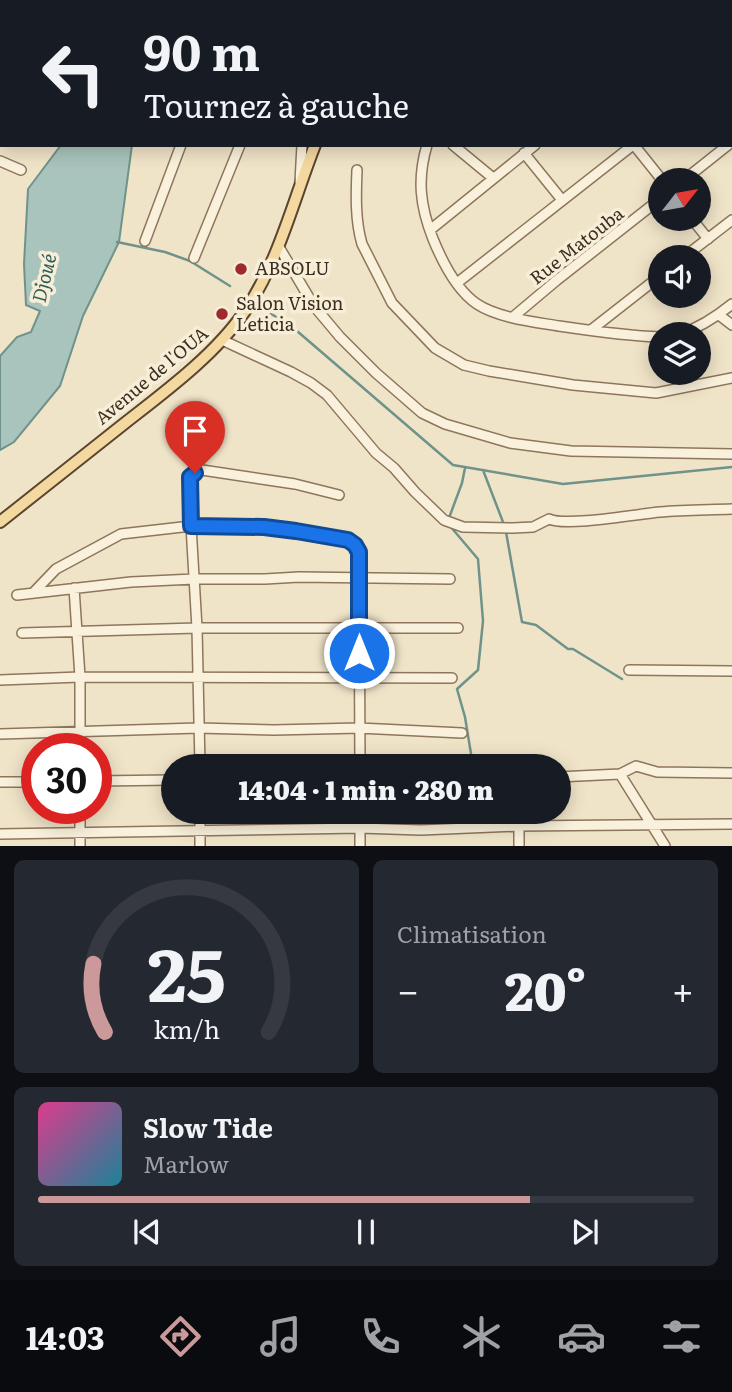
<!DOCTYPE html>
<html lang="fr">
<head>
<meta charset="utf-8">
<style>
  body { margin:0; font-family:Literata,serif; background:#242831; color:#f1f3f6; height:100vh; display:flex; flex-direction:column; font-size:26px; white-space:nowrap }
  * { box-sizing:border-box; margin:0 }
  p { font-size:23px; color:#9ea1a6 }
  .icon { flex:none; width:38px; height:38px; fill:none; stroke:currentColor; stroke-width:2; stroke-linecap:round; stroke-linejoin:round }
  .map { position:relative; height:846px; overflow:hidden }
  .panel { display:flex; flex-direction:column; gap:14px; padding:14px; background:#0d0f14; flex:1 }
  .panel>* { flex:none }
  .hud { position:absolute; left:0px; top:0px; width:733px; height:147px; box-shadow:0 4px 18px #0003; background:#171b24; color:#f1f3f6; overflow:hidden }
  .needle { width:46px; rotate:59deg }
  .controls { position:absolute; left:648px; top:168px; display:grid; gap:14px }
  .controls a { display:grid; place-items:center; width:63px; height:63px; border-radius:50%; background:#171b24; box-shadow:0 4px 18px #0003; font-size:35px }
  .speed { position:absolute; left:21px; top:733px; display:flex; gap:14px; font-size:35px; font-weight:700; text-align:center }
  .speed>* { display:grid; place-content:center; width:91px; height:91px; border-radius:50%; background:#171b24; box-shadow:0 4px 18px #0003; line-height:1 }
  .speed .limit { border:10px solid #d22; background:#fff; color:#111 }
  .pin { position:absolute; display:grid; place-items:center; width:60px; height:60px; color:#fff; margin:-72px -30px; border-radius:50% 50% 50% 0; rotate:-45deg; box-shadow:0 0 7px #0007 }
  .pin .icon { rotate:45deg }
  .me { position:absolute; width:77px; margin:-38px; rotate:0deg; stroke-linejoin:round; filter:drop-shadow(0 0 5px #0008) }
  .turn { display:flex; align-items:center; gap:24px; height:147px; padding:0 28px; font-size:32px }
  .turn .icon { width:91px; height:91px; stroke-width:2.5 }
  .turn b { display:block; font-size:49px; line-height:60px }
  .big { font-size:52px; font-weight:800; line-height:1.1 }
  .panel .widget { flex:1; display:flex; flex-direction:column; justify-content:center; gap:10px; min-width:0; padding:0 24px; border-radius:10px; background:#242831 }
  .panel .dial { align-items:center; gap:0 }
  .dial svg { height:182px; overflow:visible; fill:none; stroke:#363941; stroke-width:7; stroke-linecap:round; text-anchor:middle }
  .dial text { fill:#f1f3f6; stroke:none }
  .song { display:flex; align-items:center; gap:21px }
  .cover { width:84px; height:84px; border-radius:10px; background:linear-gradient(135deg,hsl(330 70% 55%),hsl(190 70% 35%)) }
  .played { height:7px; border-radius:4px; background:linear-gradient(90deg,#cc999b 75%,#363941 75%) }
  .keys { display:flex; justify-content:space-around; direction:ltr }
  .heat { display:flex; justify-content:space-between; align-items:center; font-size:38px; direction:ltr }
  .panel .tiles { flex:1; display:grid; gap:14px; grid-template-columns:1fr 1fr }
  .widget:last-child { grid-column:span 2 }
  .trip { position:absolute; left:161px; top:754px; width:410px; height:70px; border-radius:35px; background:#171b24; box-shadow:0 4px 18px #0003; font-weight:800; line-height:70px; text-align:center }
  .dock { display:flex; height:112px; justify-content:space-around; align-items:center; background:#090b0e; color:#9ea1a6 }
  .dock .icon { width:49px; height:49px }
  .dock .active { color:#cc999b }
  .dock b { font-size:32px; color:#f1f3f6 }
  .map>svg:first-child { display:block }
  .water { fill:#a9c4bc; stroke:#6f938a; stroke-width:2 }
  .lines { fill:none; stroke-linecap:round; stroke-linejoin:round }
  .stream { stroke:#6f938a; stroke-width:2.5 }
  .minor-casing { stroke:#8d765c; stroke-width:12 }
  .major-casing { stroke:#5b4430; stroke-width:14 }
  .minor { stroke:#faf1dc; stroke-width:9 }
  .major { stroke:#f3d9a0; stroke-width:10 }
  .route-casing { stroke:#114b97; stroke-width:18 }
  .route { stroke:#1a73e8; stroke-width:12 }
  .poi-dot { fill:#9e2a2b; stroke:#f7eed8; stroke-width:2.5 }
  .labels { text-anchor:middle; stroke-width:7; stroke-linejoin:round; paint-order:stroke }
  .street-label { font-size:18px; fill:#3d2e20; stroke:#f7eed8 }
  .poi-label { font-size:18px; fill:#3d2e20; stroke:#f7eed8; text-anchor:start }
  .water-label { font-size:19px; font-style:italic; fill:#2f5d5a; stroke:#f7eed8 }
</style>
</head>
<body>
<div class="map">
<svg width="732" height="846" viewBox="0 0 732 846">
  <rect width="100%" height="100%" fill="#f0e4c8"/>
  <path class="water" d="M61,145H132L119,242L83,316L60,386L14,442L0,450V356L17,337L31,332L40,311L26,305L24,264L28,189Z"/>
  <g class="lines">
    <path class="stream" d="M117,242L165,252L190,261L230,286
      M270,313L297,331L453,465L563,484L732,467
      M483,470L503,522
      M449,518L462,483L465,468
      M450,526L478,559L483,621L478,670L457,689L465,717L473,766
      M506,532L522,622L536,625L568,649H573L622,679"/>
    <defs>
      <path id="minor" d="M497,0V2
        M15,2L16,0
        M392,2L393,0
        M566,2L569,0
        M689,2L693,0
        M721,2L723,0
        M0,27L2,25
        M0,67L2,68
        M427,145C417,179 420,206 433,239C442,261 456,290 477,304C498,318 535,322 559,326C593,331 626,336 660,337
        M453,145L493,178
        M634,145L662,180
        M524,153L562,200
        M0,161L21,170
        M357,170C356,194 355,220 362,244L392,303L435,348L464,365L489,371L573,385L656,393L732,378
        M684,180L728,145
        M300,182L302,145
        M692,219L708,239
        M430,230L535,145
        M145,241L181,145
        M279,247L314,306L340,337L376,373L422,413L445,424L510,443L571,451L732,454
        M684,257L732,220
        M194,258L240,145
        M457,283L633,145
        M719,315L732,325
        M513,317L557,280L660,199
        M591,330L660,276
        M680,334C699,328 716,317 732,304
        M222,340L291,372L311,383L327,395L376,453L394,468L415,492L444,520L463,527L513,528L533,527L549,519C566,527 638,514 660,512C684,510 708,510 732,509
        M74,588L80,677V749
        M34,592L56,569L121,534L191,526L263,527L296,531L348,540L355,545L359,552L360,766
        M17,595L131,582L194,579H265L299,577L450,579
        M22,633L197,628H458
        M629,670L732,671
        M0,680L80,677L452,678
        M0,734L198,728L274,730L359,728L462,733
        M200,766L197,628L191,526L190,477L195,473L202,470L295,484L339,495
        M620,774L665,846
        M558,777L620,774L636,766L657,772L732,773
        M96,781L173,780
        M0,782H37
        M80,808V846
        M200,812V846
        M360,812V846
        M0,834L360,828L421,830L518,826L732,824
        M519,846V812"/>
      <path id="major" d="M487,2L491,0
        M0,522C42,489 83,456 125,423C166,391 216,354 245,311C279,261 293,201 315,145"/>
    </defs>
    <use href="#minor" class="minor-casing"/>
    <use href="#major" class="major-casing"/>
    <use href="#minor" class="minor"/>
    <use href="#major" class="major"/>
  </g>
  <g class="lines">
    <defs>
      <path id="route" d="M195,473L190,477L191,526L264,527L296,531L348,540L355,545L359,552V653"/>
    </defs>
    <use href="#route" class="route-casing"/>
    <use href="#route" class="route"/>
  </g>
  <g class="poi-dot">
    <circle cx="241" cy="269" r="7"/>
    <circle cx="222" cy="314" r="7"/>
  </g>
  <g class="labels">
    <g class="street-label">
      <text transform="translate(577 246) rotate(-38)" y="6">Rue Matouba</text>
      <text transform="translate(152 376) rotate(-40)" y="6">Avenue de l'OUA</text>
    </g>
    <g class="poi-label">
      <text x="255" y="275">ABSOLU</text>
      <text x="236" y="310">Salon Vision<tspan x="236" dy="21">Leticia</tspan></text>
    </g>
    <g class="water-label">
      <text transform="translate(44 278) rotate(-77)" y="7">Djoué</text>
    </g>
  </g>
</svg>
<div class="controls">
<a><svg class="needle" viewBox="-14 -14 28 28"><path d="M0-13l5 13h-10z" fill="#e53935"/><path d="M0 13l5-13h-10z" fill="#9ea1a6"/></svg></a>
<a><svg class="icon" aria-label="sound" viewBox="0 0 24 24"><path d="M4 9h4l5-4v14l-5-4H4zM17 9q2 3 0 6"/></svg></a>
<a><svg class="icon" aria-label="layers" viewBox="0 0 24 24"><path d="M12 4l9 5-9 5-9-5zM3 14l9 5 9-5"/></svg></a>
</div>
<div class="speed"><div class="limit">30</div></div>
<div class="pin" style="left:195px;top:473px;background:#d93025"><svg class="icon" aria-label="arrive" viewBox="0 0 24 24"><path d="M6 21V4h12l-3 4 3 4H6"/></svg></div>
<svg class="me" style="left:359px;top:653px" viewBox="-20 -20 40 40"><circle r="17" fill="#1a73e8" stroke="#fff" stroke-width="3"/><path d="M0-11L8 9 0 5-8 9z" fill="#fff"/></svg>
<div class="trip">14:04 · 1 min · 280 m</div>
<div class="hud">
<div class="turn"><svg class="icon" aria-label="left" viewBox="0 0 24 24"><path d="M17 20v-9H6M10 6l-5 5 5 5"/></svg><div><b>90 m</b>Tournez à gauche</div></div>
</div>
</div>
<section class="panel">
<div class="tiles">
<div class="widget dial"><svg viewBox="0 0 100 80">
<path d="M14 69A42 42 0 1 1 86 69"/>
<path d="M14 69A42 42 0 0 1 9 39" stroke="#cc999b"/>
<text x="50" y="56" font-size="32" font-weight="700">25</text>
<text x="50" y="72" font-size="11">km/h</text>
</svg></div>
<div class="widget"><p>Climatisation</p>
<div class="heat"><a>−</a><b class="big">20°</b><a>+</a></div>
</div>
<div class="widget">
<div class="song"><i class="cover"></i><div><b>Slow Tide</b><p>Marlow</p></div></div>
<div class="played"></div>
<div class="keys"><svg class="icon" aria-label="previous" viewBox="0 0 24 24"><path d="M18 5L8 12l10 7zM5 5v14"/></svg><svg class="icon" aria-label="pause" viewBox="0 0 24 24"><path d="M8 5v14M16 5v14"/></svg><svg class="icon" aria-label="next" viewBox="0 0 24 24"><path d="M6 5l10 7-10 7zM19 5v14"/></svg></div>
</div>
</div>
</section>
<nav class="dock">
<b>14:03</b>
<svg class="icon active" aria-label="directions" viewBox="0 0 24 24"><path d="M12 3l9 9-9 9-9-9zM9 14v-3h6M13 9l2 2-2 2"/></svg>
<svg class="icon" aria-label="music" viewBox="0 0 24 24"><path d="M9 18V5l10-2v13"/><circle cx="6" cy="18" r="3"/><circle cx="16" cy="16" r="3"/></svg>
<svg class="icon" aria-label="phone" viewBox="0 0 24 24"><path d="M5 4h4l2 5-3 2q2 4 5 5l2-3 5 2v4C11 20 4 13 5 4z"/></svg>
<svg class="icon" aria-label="climate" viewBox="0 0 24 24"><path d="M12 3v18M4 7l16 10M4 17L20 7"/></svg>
<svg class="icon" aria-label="car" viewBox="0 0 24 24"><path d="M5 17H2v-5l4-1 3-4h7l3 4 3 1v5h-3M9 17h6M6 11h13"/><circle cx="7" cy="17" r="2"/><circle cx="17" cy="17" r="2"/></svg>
<svg class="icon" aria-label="filters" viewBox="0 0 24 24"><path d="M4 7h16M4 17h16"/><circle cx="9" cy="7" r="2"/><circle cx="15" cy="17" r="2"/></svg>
</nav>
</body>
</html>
